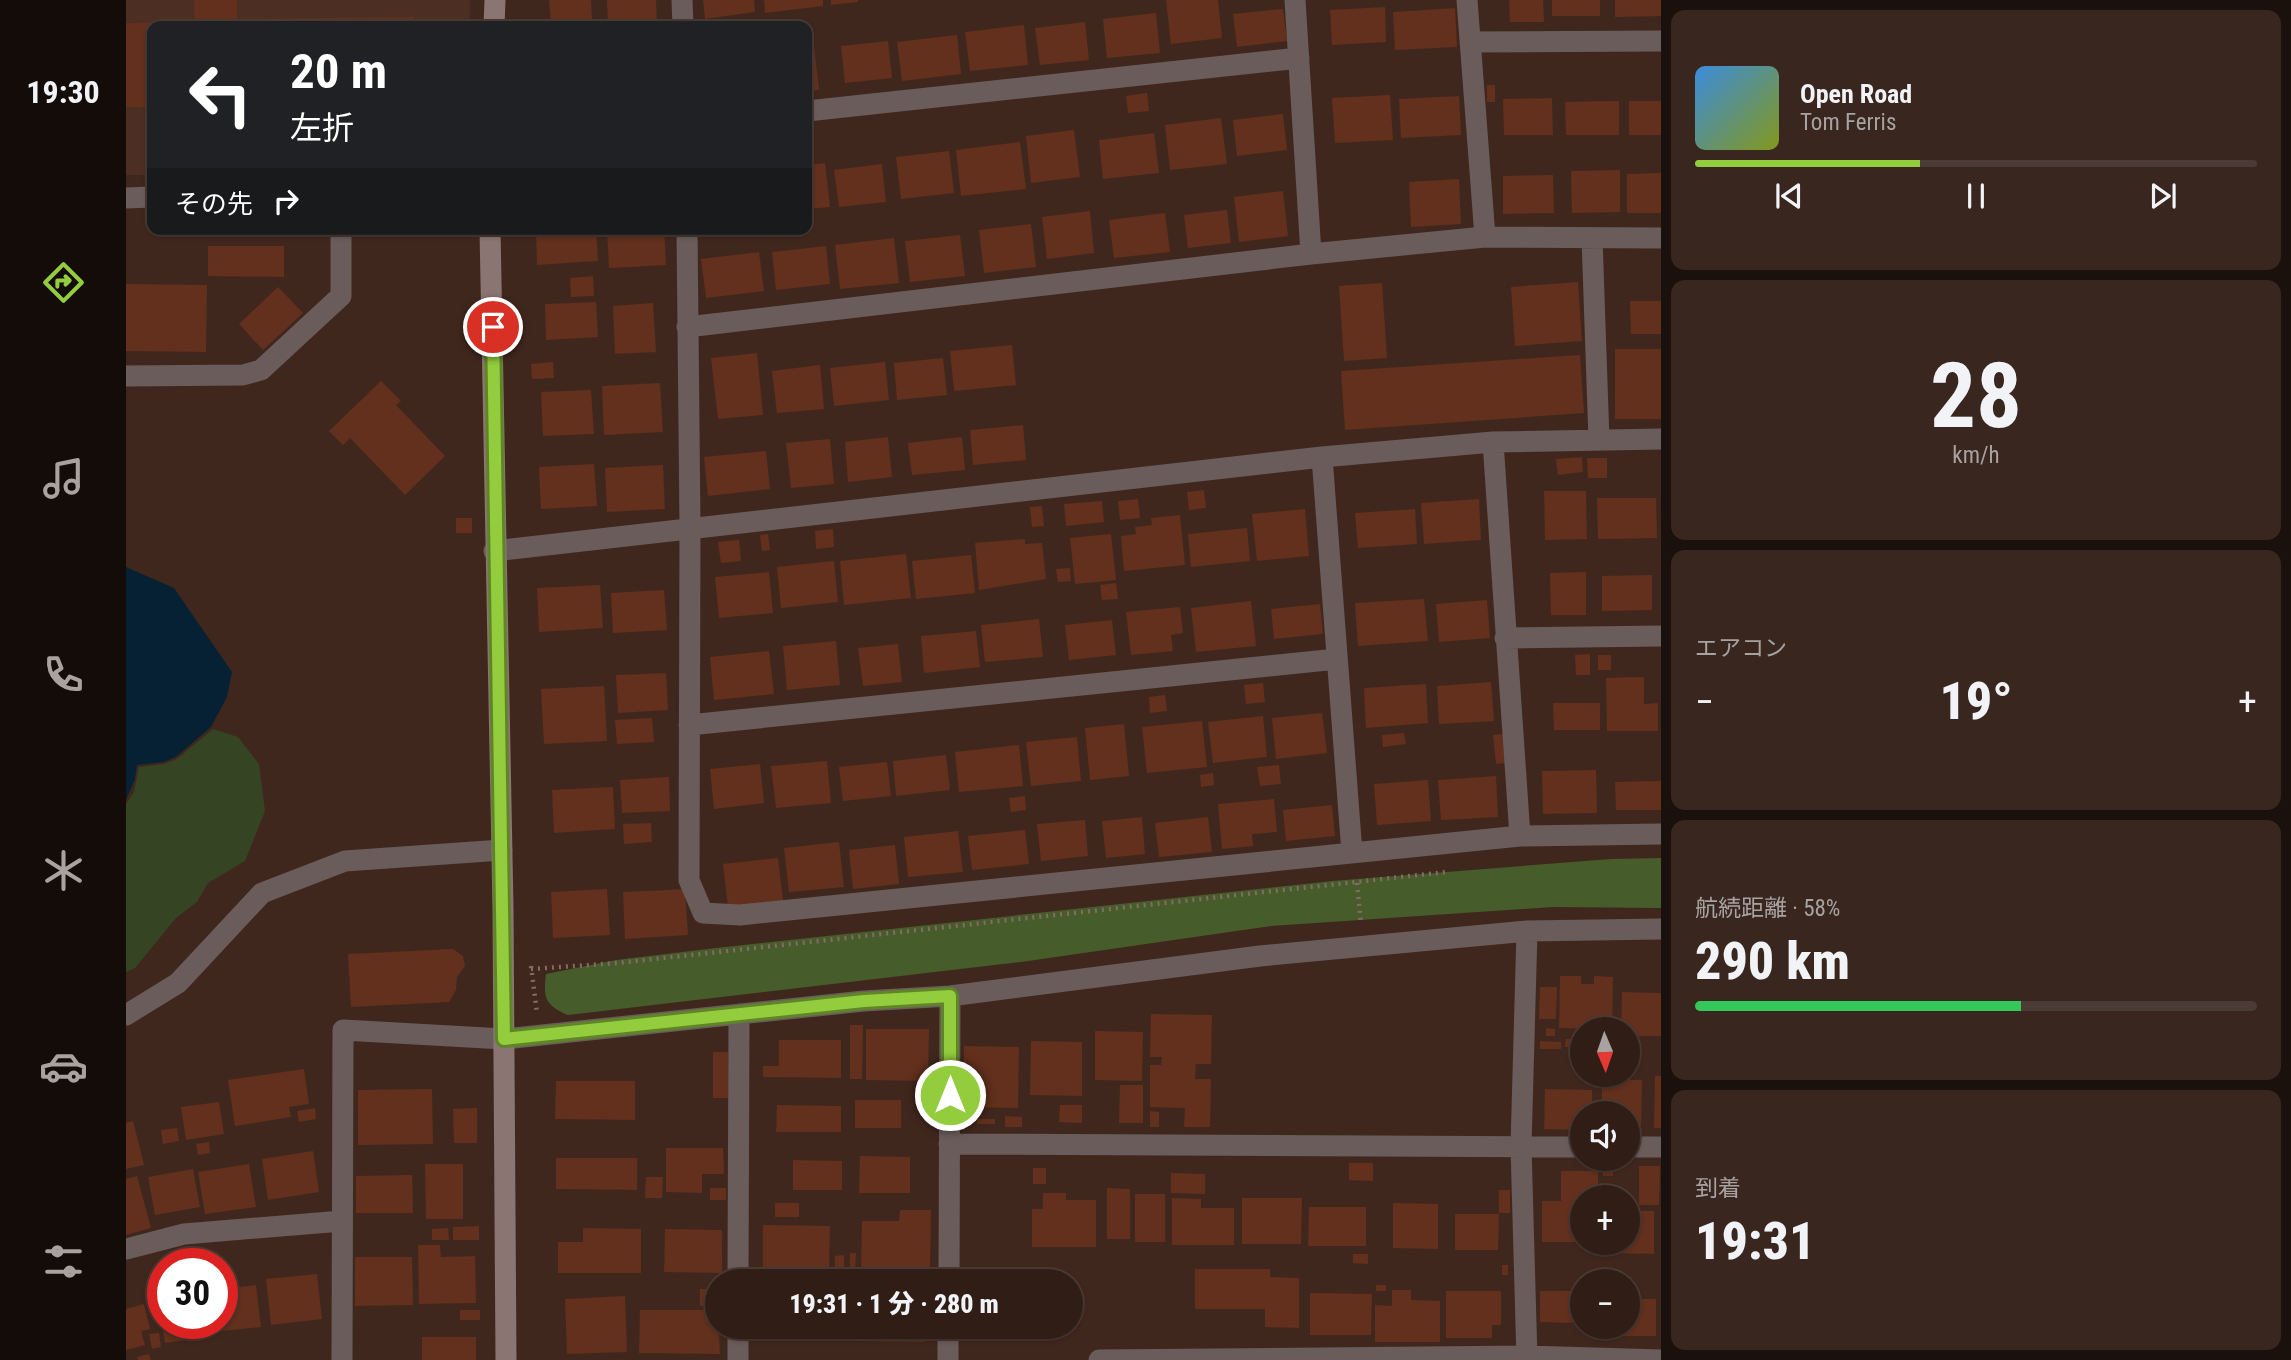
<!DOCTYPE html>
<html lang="ja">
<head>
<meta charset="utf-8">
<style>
  body { margin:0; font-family:"Roboto Condensed","Noto Sans JP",sans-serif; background:#38261f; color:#f1f3f6; height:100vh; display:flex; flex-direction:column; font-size:26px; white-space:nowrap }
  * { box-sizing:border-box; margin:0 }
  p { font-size:23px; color:#a8a2a1 }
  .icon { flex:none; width:38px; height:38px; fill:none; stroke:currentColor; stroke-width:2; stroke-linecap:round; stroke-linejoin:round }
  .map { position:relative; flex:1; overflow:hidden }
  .side { display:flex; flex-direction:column; gap:10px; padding:10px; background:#1a100c; width:630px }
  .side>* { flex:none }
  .guide { position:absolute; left:21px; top:21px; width:665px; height:214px; border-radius:14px; box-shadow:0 2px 5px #0004,0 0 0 2px #4b3b35; background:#202124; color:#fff; overflow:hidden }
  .needle { width:46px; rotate:178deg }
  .buttons { position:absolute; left:1444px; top:1017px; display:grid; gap:14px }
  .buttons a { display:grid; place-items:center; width:70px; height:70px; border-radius:50%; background:#301d16; box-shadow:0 2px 5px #0004,0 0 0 2px #4b3b35; font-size:35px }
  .speed { position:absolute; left:21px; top:1248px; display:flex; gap:14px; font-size:35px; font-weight:700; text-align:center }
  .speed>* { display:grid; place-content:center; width:91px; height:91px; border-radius:50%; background:#301d16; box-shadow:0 2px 5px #0004,0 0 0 2px #4b3b35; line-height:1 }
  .speed .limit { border:10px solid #d22; background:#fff; color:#111 }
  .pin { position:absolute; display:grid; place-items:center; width:60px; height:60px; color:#fff; margin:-30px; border:4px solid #fff; border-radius:50%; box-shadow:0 2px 7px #0007 }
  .me { position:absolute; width:77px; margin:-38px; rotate:0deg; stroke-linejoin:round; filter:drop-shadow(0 0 5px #0008) }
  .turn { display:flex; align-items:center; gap:24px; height:147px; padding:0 28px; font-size:32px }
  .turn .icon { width:91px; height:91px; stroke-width:2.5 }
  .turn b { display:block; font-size:49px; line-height:60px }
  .then { display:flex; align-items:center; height:66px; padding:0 28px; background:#0003; gap:14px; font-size:26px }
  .big { font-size:52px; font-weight:800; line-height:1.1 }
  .side .tile { flex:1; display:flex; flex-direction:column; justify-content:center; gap:10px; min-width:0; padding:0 24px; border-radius:14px; background:#38261f }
  .side .dial { align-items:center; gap:0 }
  .dial b { font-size:91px; line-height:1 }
  .song { display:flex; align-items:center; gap:21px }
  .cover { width:84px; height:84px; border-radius:10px; background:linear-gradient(135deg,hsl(210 70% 55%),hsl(70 70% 35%)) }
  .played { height:7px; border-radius:4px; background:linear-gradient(90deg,#93cc3d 40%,#4b3b35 40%) }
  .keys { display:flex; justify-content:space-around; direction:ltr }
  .heat { display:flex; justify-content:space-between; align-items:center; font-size:38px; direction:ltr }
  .charge { height:10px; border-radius:5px; background:linear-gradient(90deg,#34c759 58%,#4b3b35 0) }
  .trip { position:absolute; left:579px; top:1269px; width:378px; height:70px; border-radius:35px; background:#301d16; box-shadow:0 2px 5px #0004,0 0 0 2px #4b3b35; font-weight:800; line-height:70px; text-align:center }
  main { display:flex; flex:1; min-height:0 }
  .tabs { display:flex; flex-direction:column; width:126px; justify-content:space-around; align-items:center; background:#130c09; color:#a8a2a1 }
  .tabs .icon { width:49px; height:49px }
  .tabs .on { color:#93cc3d }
  .tabs b { font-size:32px; color:#f1f3f6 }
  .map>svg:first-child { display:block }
  .built { fill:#4d2e22 }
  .green { fill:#354423 }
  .forest { fill:#465c2a }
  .water { fill:#062133 }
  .building { fill:#62301c }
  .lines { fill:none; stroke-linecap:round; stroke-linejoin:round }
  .path { stroke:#826c65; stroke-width:4.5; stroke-dasharray:2 5; stroke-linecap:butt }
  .street { stroke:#6a5c5b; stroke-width:21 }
  .secondary { stroke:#8b7573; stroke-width:21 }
  .route-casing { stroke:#608528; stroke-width:18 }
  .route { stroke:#93cc3d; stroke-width:12 }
</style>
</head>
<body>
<main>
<nav class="tabs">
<b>19:30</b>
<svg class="icon on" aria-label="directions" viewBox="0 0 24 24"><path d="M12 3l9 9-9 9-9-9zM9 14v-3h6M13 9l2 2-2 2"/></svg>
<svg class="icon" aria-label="music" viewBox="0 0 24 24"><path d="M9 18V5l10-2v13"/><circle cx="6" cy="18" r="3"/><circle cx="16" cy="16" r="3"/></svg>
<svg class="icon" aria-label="phone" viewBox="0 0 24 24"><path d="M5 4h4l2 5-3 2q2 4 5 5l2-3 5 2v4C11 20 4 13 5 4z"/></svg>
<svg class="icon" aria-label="climate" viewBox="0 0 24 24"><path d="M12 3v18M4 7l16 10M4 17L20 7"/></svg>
<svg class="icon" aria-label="car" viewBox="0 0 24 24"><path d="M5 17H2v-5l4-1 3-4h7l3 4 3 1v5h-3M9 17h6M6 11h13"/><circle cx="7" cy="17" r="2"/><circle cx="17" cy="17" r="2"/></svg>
<svg class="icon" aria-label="filters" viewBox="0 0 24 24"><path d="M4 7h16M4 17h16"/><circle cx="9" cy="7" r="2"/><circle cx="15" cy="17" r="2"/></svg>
</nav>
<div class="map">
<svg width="1535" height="1360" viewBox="0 0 1535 1360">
  <rect width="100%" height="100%" fill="#40271e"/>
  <path class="built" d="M0,0H344V26H26V175H0Z"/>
  <path class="green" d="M87,729L112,737L133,764L139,811L119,861L82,883L71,902L50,918L9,968L0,972V804L8,792L13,767L38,764L51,759Z"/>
  <path class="forest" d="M1535,858V908L1427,907L1145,926L895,962L442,1015C419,1005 417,998 420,974L490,960L590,948L1206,881L1485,859Z"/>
  <path class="water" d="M0,567L48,588L106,672L101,697L85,727L50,757L38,762L11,765L9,779L0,800Z"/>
  <path class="building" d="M68,0H111V19L288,17V26H26V107H0V23L69,22Z
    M423,0H465L466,21L425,23Z
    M481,0H530L531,22L482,24Z
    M577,0H628L629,12L579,19Z
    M638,0H697V6L639,13Z
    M705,0H732V2L705,5Z
    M1040,0H1092L1096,38L1045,44Z
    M1383,0H1417L1418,22H1384Z
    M1426,0H1474V16H1426Z
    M1489,0H1535V16L1489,17Z
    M1259,7L1260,42L1206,45L1204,10Z
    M1329,8L1331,47L1269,50L1267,12Z
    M1157,9L1161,41L1111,47L1107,14Z
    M1030,13L1034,53L981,58L977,19Z
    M959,22L963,60L914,65L909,28Z
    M898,25L902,65L844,71L839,32Z
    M831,35L835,74L776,81L771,42Z
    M762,41L766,78L719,83L715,46Z
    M688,45L693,90L681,91V46Z
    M1361,85H1369V102H1361Z
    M1021,93L1023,111L1002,113L1000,96Z
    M1264,95L1267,140L1209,143L1206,98Z
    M1333,96L1335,135L1275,138L1273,99Z
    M1426,98L1427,135H1378L1377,99Z
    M1493,101V135H1440L1439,102Z
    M1503,101H1535V135H1503Z
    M1157,114L1161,150L1111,156L1107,120Z
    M1095,118L1101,164L1044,170L1039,125Z
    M948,130L954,177L905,183L900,136Z
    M1028,133L1033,173L977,179L973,140Z
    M894,142L900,189L835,196L830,150Z
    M823,151L828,193L775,199L770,157Z
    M699,163L704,207L681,209V165Z
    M756,164L760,202L713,207L708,170Z
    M1494,170V212L1446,213L1445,171Z
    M1535,173V213H1501V174Z
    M1427,175L1428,213L1377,214V176Z
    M1333,179L1335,224L1285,227L1283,182Z
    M1157,191L1162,236L1113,242L1108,197Z
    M1101,210L1105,243L1062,248L1058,215Z
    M964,211L968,253L921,259L916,217Z
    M1039,213L1044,252L988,258L983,220Z
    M905,224L910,267L858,273L853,230Z
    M410,229H470L472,261L411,265Z
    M481,229H538L540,265L483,268Z
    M834,235L839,276L784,282L779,241Z
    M768,238L773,283L714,289L709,245Z
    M82,246H158V277L82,276Z
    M700,246L704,284L650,290L646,252Z
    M633,252L638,291L580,298L575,259Z
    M467,276L468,296L445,297L444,278Z
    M1452,282L1456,341L1389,346L1385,287Z
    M1256,283L1261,358L1218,361L1213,286Z
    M0,284L81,285L80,352L0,351Z
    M152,287L177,313L137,350L113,324Z
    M1504,301H1535V334H1505Z
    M470,302L472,337L420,340L419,304Z
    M527,303L530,352L489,354L487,306Z
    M886,345L890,385L828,391L824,351Z
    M1489,349H1535V419H1489Z
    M631,353L637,415L592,419L585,358Z
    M1454,355L1458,413L1219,430L1215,371Z
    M817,358L821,395L771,400L768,363Z
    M427,362L428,378L406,379L405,364Z
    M759,362L763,400L708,406L704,368Z
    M694,365L698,409L651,413L646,371Z
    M255,381L275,401L270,405L319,456L279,495L224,438L217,445L203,431Z
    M534,383L537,432L478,435L476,386Z
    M465,390L468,434L417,436L415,392Z
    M897,425L900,460L847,465L844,430Z
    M762,437L766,477L722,482L719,442Z
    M836,437L839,470L786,475L782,443Z
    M704,439L708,484L665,488L660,443Z
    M640,451L644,489L582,496L578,457Z
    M1456,457L1457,472L1432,475L1430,459Z
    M1461,458H1481V478H1462Z
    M468,464L471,506L415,509L413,467Z
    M537,465L539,509L481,512L479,468Z
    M1078,490L1080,508L1063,510L1061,492Z
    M1418,491H1460L1461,539L1419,540Z
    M1471,498H1530L1531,538L1472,539Z
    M1012,499L1014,518L994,520L992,501Z
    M1353,499L1355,540L1298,544L1295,503Z
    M976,501L978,522L940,526L938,504Z
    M916,506L918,526L906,527L904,507Z
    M1179,509L1183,556L1131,561L1126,514Z
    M1289,509L1291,544L1232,548L1229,513Z
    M1054,515L1059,565L998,571L995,536L1010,534L1009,527L1026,525L1025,518Z
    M330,518H346V533H330Z
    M1121,528L1124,561L1065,567L1062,534Z
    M707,529L708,547L690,549L689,531Z
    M642,534L644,550L636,551L634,535Z
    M985,534L990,580L949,584L944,538Z
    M899,539V544L916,543L920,579L853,590L849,543Z
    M613,540L615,561L595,563L592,542Z
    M780,554L785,598L718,605L714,561Z
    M845,555L849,593L790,599L786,561Z
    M708,561L712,602L655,608L651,567Z
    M944,568L945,581L932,582L930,569Z
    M643,572L647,613L593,618L589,577Z
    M1460,572V615H1425L1424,573Z
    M1526,575V610L1476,611V576Z
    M990,583L992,599L976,600L974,585Z
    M474,585L477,628L413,632L411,588Z
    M538,590L541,630L487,633L485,593Z
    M1298,599L1302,641L1232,646L1229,603Z
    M1361,600L1364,638L1313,642L1310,604Z
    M1125,601L1130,646L1070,652L1065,608Z
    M1194,604L1197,634L1148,639L1145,609Z
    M1054,607L1057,633L1045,635L1047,651L1005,655L1000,612Z
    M913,619L917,657L859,662L855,625Z
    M986,620L990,655L943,660L939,625Z
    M850,631L854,667L798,673L795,636Z
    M710,641L714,685L661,690L657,646Z
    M772,644L776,682L737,686L732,648Z
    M643,651L648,694L588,700L584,657Z
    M1464,654V675H1450L1449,655Z
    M1472,655H1485V670H1472Z
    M540,673L542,710L492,713L490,675Z
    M1518,677V704L1532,703V731H1481L1480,678Z
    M1365,682L1368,721L1313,724L1311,686Z
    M1137,683L1139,702L1120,704L1118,685Z
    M1300,684L1302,723L1240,728L1238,688Z
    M478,686L481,741L418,744L415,689Z
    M1039,695L1041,711L1024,713L1023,697Z
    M1427,703H1474V730H1428Z
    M1196,713L1201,753L1150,759L1146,718Z
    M1137,716L1141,757L1087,763L1082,722Z
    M526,718L528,742L491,744L489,720Z
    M1076,721L1081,767L1021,773L1016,727Z
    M998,724L1003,776L964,780L959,728Z
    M1278,733L1280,744L1257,747L1256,735Z
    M1377,734L1380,763L1370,764L1367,735Z
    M951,737L955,781L905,786L900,742Z
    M893,745L897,786L833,792L829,752Z
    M820,755L824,790L770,796L767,761Z
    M701,761L705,803L650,808L645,766Z
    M761,762L765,796L717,801L713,767Z
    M634,764L638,803L588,809L584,769Z
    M1153,765L1155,784L1134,786L1131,767Z
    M1470,770L1471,813L1417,814L1416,771Z
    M1087,773L1088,785L1075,787L1074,775Z
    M1370,776L1372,817L1315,820L1312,780Z
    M543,777L544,811L496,813L494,780Z
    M1302,780L1305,821L1251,825L1248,784Z
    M1535,781V810H1490L1489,782Z
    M487,787L489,829L428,833L426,790Z
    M899,796L900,810L885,812L883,798Z
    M1148,799L1151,832L1126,834L1127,846L1096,849L1092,804Z
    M1206,805L1209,836L1160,841L1157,810Z
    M1016,817L1019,854L980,858L976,821Z
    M1082,817L1086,852L1033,857L1029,823Z
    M959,820L962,856L915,861L911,824Z
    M525,823L526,842L498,844L497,824Z
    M899,830L903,864L846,870L842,836Z
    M832,831L837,872L782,877L778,837Z
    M713,842L718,887L663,892L658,848Z
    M769,845L773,884L727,889L723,850Z
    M652,858L657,901L602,907L597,864Z
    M481,889L484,935L427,938L425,892Z
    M559,889L562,935L499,939L497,892Z
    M327,949L337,956L339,966L331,977L330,990L323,1002L225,1007L222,954Z
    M1434,976H1455V984H1468V976L1487,977L1486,1029L1433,1028Z
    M1414,987H1431L1430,1019H1413Z
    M1496,992L1535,993V1036H1502V1029H1495Z
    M1025,1014L1086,1015L1085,1064H1070L1069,1079H1085L1084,1127H1058L1059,1108L1024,1107V1065H1035L1036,1057H1024Z
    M724,1025H737L736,1079H724Z
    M1420,1028L1429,1029V1036H1420Z
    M740,1029H803L802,1081L740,1080Z
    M969,1031L1017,1032L1016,1081L969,1080Z
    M1440,1039H1456V1047H1439Z
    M653,1040H715V1078L637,1077V1066H653Z
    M905,1041L956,1042V1096L904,1095Z
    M1414,1041L1435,1042V1049H1414Z
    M838,1046L893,1047L892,1108L837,1107Z
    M587,1052H602V1098H587Z
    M178,1069L183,1104L163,1107L165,1117L109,1126L102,1080Z
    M1467,1074H1475V1085H1467Z
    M1529,1076H1535V1128H1528Z
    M1476,1080H1516L1515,1126L1502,1125V1113H1476Z
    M430,1081H509V1120L429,1119Z
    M994,1085H1017V1123H993Z
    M306,1089L307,1144L232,1145V1090Z
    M1419,1089L1466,1090V1113H1456V1130L1418,1129Z
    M729,1100H775V1128H729Z
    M93,1102L98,1134L60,1140L55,1107Z
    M651,1105L715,1106V1132H650Z
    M934,1105H956V1123L933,1122Z
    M189,1108L190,1119L173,1122L171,1111Z
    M351,1108V1143H328L327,1109Z
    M1024,1111L1033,1112V1127H1024Z
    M879,1116L896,1117V1127H879Z
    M851,1119H869V1124H851Z
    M7,1121L18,1165L0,1169V1123Z
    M51,1128L53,1141L37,1144L35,1130Z
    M83,1142L84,1153L72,1155L70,1144Z
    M540,1148H597L598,1174H576V1193L540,1192Z
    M187,1151L193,1192L142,1200L136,1159Z
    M734,1156L784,1157V1193H733Z
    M430,1158H511V1190L430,1189Z
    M667,1160L716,1161V1190H667Z
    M1223,1163H1247V1181L1223,1180Z
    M123,1164L130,1207L79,1214L72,1172Z
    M299,1164H337V1219H300Z
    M1477,1164H1487V1176H1477Z
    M1513,1166H1534L1533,1205H1513Z
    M907,1168H920V1184H907Z
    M67,1169L74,1207L29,1215L22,1177Z
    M1435,1171H1472V1197H1456V1242H1416V1201H1435Z
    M1045,1173L1079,1174V1194L1045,1193Z
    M286,1175L287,1213H230V1176Z
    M11,1176L25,1228L0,1235V1179Z
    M520,1177H537L536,1198H519Z
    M584,1188H600V1200H584Z
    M981,1188L1004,1189V1239H981Z
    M1373,1190H1384V1213H1373Z
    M917,1193H940V1200H970V1247H906V1209H917Z
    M1009,1194H1039V1242H1009Z
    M1046,1198L1075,1199V1208H1108V1245H1046Z
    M1116,1198H1176L1175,1244H1116Z
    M649,1203H673V1217H649Z
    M1267,1203L1312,1204V1249L1267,1248Z
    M1183,1207H1240V1246H1182Z
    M774,1210H805L804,1268L735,1267L736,1221H773Z
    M1502,1211H1528V1254L1480,1253V1242H1502Z
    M1329,1214H1373L1372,1250H1329Z
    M637,1225L704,1226L703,1271H637Z
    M353,1226V1240H327V1227Z
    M322,1228L323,1240H306V1229Z
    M457,1228L515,1229V1273H432V1242H457Z
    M539,1229L596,1230V1273L538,1272Z
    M292,1245H314L315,1257L349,1256L350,1303L293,1304Z
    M724,1253H730L729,1272L724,1271Z
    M1227,1254H1242V1264L1227,1263Z
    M718,1255V1271H709V1256Z
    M229,1257H286L287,1305L229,1306Z
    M1376,1265H1382V1275H1376Z
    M1069,1269H1144V1277L1173,1278V1328L1139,1327V1309H1069Z
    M776,1273L805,1274V1281H776Z
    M191,1274L196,1319L145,1325L140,1279Z
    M841,1274L903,1275V1281H841Z
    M635,1275H662V1281H635Z
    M130,1285L135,1327L85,1332L84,1323H96V1289Z
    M1250,1285H1260V1291H1250Z
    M574,1289H592V1306H574Z
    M1266,1290H1285V1300L1314,1301V1342H1249V1305L1266,1306Z
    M1320,1291H1375V1325H1366V1338H1320Z
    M1414,1291H1456V1323L1414,1322Z
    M1184,1293L1246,1294L1245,1335H1184Z
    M37,1296V1315H35L33,1297Z
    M499,1296L501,1352L441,1354L439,1299Z
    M1502,1299H1530V1336H1485V1326H1502Z
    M18,1304L24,1329L15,1331L19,1345L0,1350V1309Z
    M334,1310H354V1320H334Z
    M514,1310H592L594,1354L513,1353Z
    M36,1323H73L75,1338L39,1343Z
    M643,1326H710V1334L643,1333Z
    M729,1326H798V1342L729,1341Z
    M33,1333L35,1347L26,1349L23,1334Z
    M296,1337H350V1360H296Z
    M23,1354L25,1360H12L11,1357Z"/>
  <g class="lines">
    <path class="path" d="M1231,883L1235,924
      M405,966L411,1013
      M405,969L492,963L1321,872"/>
    <path class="street" d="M556,0L557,26
      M1169,0L1185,254
      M1341,0L1359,237
      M1344,42L1535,41
      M681,111L1173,58
      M0,198L26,197
      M561,229L564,527L563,880L577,913L614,915L1394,836L1535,834
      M1466,238L1473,440
      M561,327L1185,254L1359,237L1535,238
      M0,376L117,375L135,370L215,296V229
      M1367,442L1394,836
      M1196,457L1226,853
      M368,551L1196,457L1367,442L1535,439
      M1379,638L1535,636
      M563,725L1211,659
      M1401,931L1395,1146L1401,1360
      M0,1015L52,983L136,893L219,861L376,850
      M823,1144L1456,1147
      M1502,1147H1535
      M0,1249L58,1234L216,1221
      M612,1281L613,1014
      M823,1281L824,996
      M216,1360L217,1030L378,1039L738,1001L824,996L1134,956L1401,931L1535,929
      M612,1360V1326
      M822,1360V1326
      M973,1360L1401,1356L1535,1360"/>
    <path class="secondary" d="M368,26L369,0
      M364,229L377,908L380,1360"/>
  </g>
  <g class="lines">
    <defs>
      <path id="route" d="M367,327L378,1039L738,1001L824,996V1095"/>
    </defs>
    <use href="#route" class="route-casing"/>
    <use href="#route" class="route"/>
  </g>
</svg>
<div class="buttons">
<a><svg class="needle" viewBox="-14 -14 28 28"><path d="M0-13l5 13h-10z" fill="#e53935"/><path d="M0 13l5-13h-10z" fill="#a8a2a1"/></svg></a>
<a><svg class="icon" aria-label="sound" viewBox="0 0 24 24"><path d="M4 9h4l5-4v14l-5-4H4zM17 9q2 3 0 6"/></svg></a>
<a>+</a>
<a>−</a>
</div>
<div class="speed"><div class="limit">30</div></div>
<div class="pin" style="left:367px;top:327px;background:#d93025"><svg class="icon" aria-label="arrive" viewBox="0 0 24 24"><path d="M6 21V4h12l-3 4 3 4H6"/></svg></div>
<svg class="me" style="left:824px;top:1095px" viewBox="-20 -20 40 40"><circle r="17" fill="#93cc3d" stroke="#fff" stroke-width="3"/><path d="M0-11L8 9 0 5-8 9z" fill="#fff"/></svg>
<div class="trip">19:31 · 1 分 · 280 m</div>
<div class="guide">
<div class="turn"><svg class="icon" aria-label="left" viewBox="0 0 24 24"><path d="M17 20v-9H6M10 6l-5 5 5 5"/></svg><div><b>20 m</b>左折</div></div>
<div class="then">その先<svg class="icon" aria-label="right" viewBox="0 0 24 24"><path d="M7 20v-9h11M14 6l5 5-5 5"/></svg></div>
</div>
</div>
<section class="side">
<div class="tile">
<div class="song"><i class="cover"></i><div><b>Open Road</b><p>Tom Ferris</p></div></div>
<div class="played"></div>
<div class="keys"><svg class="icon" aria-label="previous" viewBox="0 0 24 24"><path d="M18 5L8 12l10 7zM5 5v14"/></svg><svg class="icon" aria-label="pause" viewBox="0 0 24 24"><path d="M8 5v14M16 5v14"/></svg><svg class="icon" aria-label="next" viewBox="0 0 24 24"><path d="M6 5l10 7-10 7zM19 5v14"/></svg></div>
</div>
<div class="tile dial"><b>28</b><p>km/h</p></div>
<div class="tile"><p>エアコン</p>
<div class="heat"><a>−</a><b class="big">19°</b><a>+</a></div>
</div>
<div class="tile"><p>航続距離 · 58%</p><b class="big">290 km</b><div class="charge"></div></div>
<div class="tile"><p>到着</p><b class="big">19:31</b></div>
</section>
</main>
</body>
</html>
